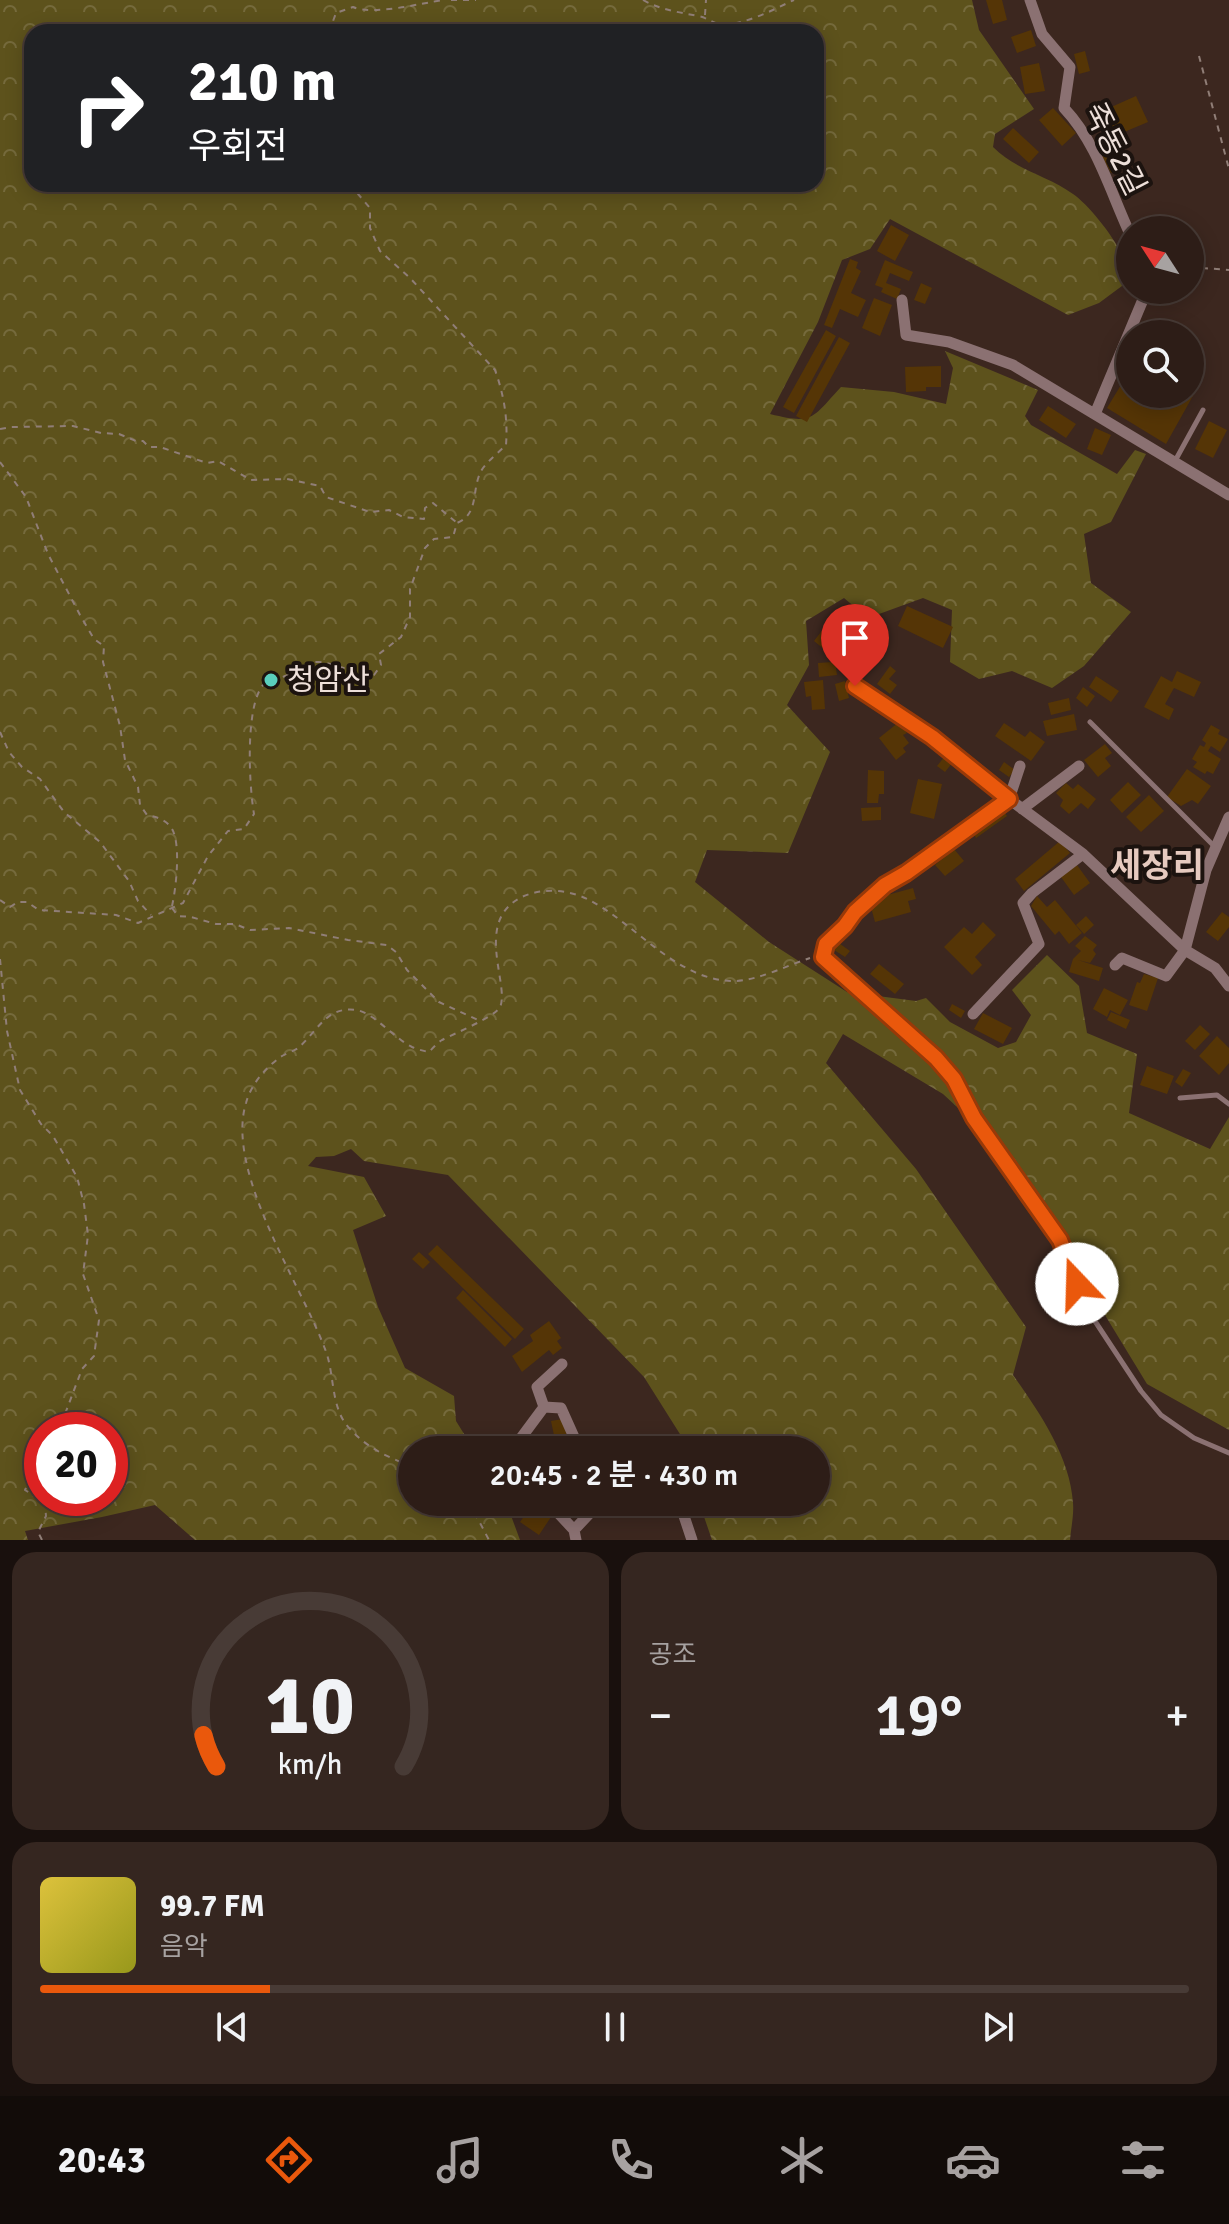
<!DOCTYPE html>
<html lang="ko">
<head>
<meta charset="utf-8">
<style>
  body { margin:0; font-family:Signika,"Noto Sans KR",sans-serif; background:#352620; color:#f1f3f6; height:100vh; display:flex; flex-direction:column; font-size:30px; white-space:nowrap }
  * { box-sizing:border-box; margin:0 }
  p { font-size:26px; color:#a7a2a1 }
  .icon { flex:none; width:44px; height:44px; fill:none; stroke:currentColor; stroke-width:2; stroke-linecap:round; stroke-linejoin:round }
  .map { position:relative; height:1540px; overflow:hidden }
  .panel { display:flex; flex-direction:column; gap:12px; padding:12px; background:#19100d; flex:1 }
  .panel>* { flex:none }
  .banner { position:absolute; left:24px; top:24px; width:800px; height:168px; border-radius:24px; box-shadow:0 4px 20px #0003,0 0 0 2px #483b36; background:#202124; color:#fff; overflow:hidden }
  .needle { width:52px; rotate:306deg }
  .buttons { position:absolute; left:1116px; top:216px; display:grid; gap:16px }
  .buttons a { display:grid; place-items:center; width:88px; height:88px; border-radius:50%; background:#2d1d17; box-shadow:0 4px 20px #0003,0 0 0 2px #483b36; font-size:40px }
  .speed { position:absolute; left:24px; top:1412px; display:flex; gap:16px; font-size:40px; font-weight:700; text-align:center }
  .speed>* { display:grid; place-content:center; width:104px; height:104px; border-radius:50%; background:#2d1d17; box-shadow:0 4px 20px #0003,0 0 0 2px #483b36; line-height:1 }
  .speed .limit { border:12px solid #d22; background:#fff; color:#111 }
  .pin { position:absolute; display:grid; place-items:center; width:68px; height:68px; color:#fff; margin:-82px -34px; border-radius:50% 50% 50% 0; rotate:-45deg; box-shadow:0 0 8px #0007 }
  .pin .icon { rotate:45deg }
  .me { position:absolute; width:88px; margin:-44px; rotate:339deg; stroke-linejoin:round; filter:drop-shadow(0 0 6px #0008) }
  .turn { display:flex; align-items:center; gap:28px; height:168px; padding:0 32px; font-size:36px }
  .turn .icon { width:104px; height:104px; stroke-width:2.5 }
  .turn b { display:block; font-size:56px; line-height:68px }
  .big { font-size:60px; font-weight:600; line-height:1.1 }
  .panel .widget { flex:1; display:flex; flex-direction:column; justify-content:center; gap:12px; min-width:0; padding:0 28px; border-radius:24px; background:#352620 }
  .panel .dial { align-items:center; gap:0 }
  .dial svg { height:208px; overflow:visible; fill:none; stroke:#483b36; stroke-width:7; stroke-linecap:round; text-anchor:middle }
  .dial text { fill:#f1f3f6; stroke:none }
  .song { display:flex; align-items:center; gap:24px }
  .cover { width:96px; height:96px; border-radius:12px; background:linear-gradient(135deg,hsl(50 70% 55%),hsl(60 70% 35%)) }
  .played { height:8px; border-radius:4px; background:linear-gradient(90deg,#ea580c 20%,#483b36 20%) }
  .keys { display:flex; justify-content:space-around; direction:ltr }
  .heat { display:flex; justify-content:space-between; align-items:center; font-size:44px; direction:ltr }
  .panel .tiles { flex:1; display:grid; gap:12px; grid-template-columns:1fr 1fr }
  .widget:last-child { grid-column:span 2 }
  .trip { position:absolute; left:398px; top:1436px; width:432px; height:80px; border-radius:40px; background:#2d1d17; box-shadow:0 4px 20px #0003,0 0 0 2px #483b36; font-weight:600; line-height:80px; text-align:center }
  .dock { display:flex; height:128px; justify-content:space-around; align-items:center; background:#120c09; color:#a7a2a1 }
  .dock .icon { width:56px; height:56px }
  .dock .current { color:#ea580c }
  .dock b { font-size:36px; color:#f1f3f6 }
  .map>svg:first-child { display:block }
  .forest { fill:url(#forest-crowns); fill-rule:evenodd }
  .building { fill:#553506 }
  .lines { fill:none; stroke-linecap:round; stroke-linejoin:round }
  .path { stroke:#907e77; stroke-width:2; stroke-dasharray:6 6; stroke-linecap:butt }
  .service { stroke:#8b7172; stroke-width:5 }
  .minor { stroke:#8b7172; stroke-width:11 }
  .route-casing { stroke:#983908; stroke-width:20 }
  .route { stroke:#ea580c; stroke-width:14 }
  .poi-dot { fill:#5acebc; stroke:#1c130f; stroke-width:3 }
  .labels { text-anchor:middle; stroke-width:8; stroke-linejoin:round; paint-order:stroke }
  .street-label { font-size:30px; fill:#eddfd9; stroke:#1c130f }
  .poi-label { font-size:30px; fill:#eddfd9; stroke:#1c130f; text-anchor:start }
  .quarter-label { font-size:34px; font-weight:bold; fill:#e6cabf; stroke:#1c130f }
</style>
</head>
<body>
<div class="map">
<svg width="1229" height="1540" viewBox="0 0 1229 1540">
  <defs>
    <pattern id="forest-crowns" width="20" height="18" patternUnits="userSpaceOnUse" patternTransform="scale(2)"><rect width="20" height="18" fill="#5d521c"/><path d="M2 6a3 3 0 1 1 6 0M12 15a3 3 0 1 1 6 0" fill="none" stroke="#756a3c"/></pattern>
  </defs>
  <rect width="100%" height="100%" fill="#3c271f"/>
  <path class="forest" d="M0,0H972L979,30L1034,109L995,134L993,147C1017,171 1047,175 1073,194C1093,208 1130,256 1130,280L1099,303L1068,315L890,219L870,249L842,260L818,322L770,414C814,425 812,418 841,387L894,392L946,404L953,368L945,351L1038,390L1025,416L1031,425L1117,474L1135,450L1146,454L1111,522L1084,534L1091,583L1131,612L1084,666L1052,688L1012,671L979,679L950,662L952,610L923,598L868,618L844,598L806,621L809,665L787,705L830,752L788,853L707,850L695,882L769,942L847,992L916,1001L926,998L950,1022L998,1048L1016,1042L1031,1015L1012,990L1047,955L1079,986L1087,1033L1137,1054L1129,1113L1210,1149L1229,1117V1430L1147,1384L1097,1302L1081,1264L1030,1184L996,1143L943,1094L843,1034L826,1063L916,1169L1026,1327L1013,1375C1039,1412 1070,1456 1073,1503C1074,1515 1071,1528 1070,1540H712L700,1505L706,1502H816V1450H690L644,1377L448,1175L364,1161L351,1149L334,1156L316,1157L308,1166L364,1177L386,1216L353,1230L378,1307L405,1368L454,1396L456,1421L474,1450H412V1502H506L520,1540H195L155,1505L102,1517L25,1531L28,1540H0ZM32,32H816V184H32ZM42,1430H110V1498H42Z"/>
  <path class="building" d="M986,0H1002L1007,20L993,24Z
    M1031,30L1036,46L1017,53L1011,37Z
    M1085,51L1090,71L1079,74L1074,54Z
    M1039,63L1045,91L1025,94L1020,67Z
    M1136,96L1148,122L1110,138L1100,112Z
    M1053,108L1076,133L1062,146L1039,120Z
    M1013,128L1039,152L1029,163L1003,139Z
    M1104,136L1121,168L1111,173L1094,141Z
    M891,225L909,235L895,261L877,251Z
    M850,259L858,262L856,268L861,271L851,293L866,300L858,317L840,309L832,328L824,325Z
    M885,260L913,272L909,281L890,273L886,283L901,289L897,299L881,292L883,288L875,285Z
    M921,283L932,288L925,304L914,300Z
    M874,298L892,305L880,336L862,328Z
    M826,330L836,336L794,413L783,407Z
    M839,337L850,343L807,422L796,416Z
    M941,366V387H926V391L906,392L905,367Z
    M1124,380L1130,381V394H1168L1172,397L1174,394H1190V392L1194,394L1166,444L1107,408Z
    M1048,406L1076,424L1066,438L1039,420Z
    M1209,421L1227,430L1213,458L1195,449Z
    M1095,428L1111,435L1102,455L1087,449Z
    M907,606L953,627L943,648L898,626Z
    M840,607L859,622L845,639L841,635L836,641L844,647L835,658L814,641Z
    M847,661V667L836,668L837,675L819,677L818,663Z
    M890,666L896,671L889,679L897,685L890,694L877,684Z
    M1177,671L1201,682L1194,697L1174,688L1165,704L1174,709L1169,720L1144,707L1161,676L1172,682Z
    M1096,676L1119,691L1111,702L1089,687Z
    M823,680L825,709L812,710L811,696L806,697L804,682Z
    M845,681L849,698L839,701L835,684Z
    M1083,687L1095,696L1087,707L1076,698Z
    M1069,698L1071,710L1051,715L1048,703Z
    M1074,714L1077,730L1047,736L1043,721Z
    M899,722L907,733L903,735L909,743L903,748L906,752L896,760L879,738Z
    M1004,723L1025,737L1030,731L1045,742L1031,761L995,736Z
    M1211,725L1220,730L1218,734L1228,739L1220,752L1211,746L1208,751L1221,759L1213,774L1207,771L1205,774L1193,767L1197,762L1192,759L1200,745L1204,747L1206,743L1202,740Z
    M1105,744L1112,753L1105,758L1111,766L1098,777L1084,760Z
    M945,756L953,762L945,772L937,766Z
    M1004,762L1015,770L1009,777L999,770Z
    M1187,769L1211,786L1198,804L1192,800L1181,806L1167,797Z
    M868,770L884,771V794H879L878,803H867Z
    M918,779L942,784L934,819L910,813Z
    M1128,782L1141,795L1122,813L1110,800Z
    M1066,783L1073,789L1078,784L1096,799L1088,809L1081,803L1069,814L1060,806L1063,800L1056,793Z
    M1149,795L1164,811L1141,832L1126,817Z
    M881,807V820L862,821L861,808Z
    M1003,810L1007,816L976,838L972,831Z
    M1060,841L1070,853L1024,891L1015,879Z
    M954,849L964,861L945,876L935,865Z
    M1077,865L1090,883L1074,895L1061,877Z
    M913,888L916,899L908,901L911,912L875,922L869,900Z
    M1037,896L1047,907L1055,900L1082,933L1069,944L1059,931L1055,935L1031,906Z
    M1222,912L1229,917V927L1218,941L1206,932Z
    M1086,916L1094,925L1084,934L1076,925Z
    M983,922L996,935L975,957L982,965L972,975L944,947L964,927L972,934Z
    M1085,936L1097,945L1093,950L1096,954L1090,963L1078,960L1103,968L1099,981L1069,972L1073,959L1081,951L1075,946Z
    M836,941L850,951L845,957L831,948Z
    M879,964L904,984L895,994L870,974Z
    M1144,974L1158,978L1147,1011L1129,1005L1137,982L1140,983Z
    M1104,988L1128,1000L1120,1015L1110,1010L1107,1017L1093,1009Z
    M952,1004L965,1011L961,1018L949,1010Z
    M1111,1012L1130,1020L1126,1029L1107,1020Z
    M983,1013L1012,1028L1003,1044L974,1029Z
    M1200,1025L1210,1034L1195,1050L1185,1041Z
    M1217,1036L1229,1048V1063L1219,1075L1199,1056Z
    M1147,1066L1174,1076L1167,1094L1140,1085Z
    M1183,1069L1191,1073L1182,1087L1175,1082Z
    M437,1245L524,1329L515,1339L428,1254Z
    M419,1252L430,1262L423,1269L412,1259Z
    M463,1290L512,1339L505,1347L456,1298Z
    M549,1321L561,1338L557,1341L562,1348L553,1355L549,1350L522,1372L512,1356L533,1341L530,1335Z
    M563,1419L570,1450H557L551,1421Z
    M552,1436L555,1450H540L538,1439Z
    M534,1502L553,1514L539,1535L520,1522Z
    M568,1502H581L583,1510L570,1512Z"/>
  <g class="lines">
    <path class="path" d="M451,0H476
      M643,0C661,10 678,12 698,16C707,17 712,24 722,24C746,25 772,10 794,0
      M705,15L706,0
      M329,32L336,13L353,7C373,16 421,3 444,0
      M1199,56L1229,169
      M1190,267L1229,270
      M0,429L11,427L73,426L101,433L119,434L136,441H143L149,447H160L207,463L218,461L251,480L287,479L320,486L326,497L370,512L389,510L403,517L424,519L425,508L433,503L456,522
      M0,462L26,497L48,554L80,615L94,639L104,646L103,662L120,726L125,760L138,787L140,805L147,815C156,817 164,819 170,826C182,839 176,889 172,906
      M0,732L9,752L22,767L40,779L64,812L100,842L129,881L138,901L151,915
      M0,900L10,907L18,902H27L39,910L116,915L138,923L183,903L208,856L228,831L244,829L254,814C249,785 245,707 263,685C269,676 277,680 285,676C297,672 305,661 319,662C338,663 354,675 374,675L381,665L379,654L401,637L410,617V589L425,548L434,539L453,537L457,523C481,513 470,487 483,468C489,460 499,452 506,445C508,419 504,395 495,370L410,278L380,251L370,228V208L358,194L357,184
      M172,908L178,916L191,917L216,924H235L250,930L289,928L348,940L387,945L396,952L407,970L439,1002L478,1020
      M0,959L7,1031L20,1090L41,1124L53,1136L77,1177L84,1204L88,1235L83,1274L99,1320L94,1356L82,1369L59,1430
      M412,1466C389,1458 367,1448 350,1429C330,1409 335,1373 325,1349C301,1284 225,1172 246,1103C251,1084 266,1067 282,1056C287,1053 294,1051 298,1048C318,1031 326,1006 356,1010C373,1012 395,1039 412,1047C417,1049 423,1051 429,1052C433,1048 437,1043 442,1040C453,1034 495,1017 500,1007C509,988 481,935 508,907C527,887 563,887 587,899C636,923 676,981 734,981C757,981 788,965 810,958
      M469,1502L489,1540
      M42,1540L38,1532L46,1516L45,1503L25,1490L32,1475L42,1470"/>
    <path class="service" d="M1175,461L1203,410
      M1090,722L1215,847
      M824,958L936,1058L954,1079L974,1118L1060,1240L1085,1306L1141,1391L1161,1415L1194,1438L1229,1453
      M1180,1098L1217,1095L1229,1104"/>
    <path class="minor" d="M1030,0L1042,34L1070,67L1064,108C1097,143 1110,191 1130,234
      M902,300L906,335L949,342L1013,365L1229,495
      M1095,414L1147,290
      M870,632L854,656L855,686L932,737L961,763L1083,854L1185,950L1215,968L1229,986
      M1022,809L1079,766
      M823,957L826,944L845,926L855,912L885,885L1009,799L1020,766
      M1115,965L1122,958L1166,976L1185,950L1206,870L1229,817
      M973,1014L1039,944L1023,903L1032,893L1083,854
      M544,1407L561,1408L574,1437L577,1450
      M517,1450L518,1442L544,1407L537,1387L562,1364
      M548,1502L574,1530
      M684,1516L692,1540
      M576,1540L574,1530L590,1513L588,1502"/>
  </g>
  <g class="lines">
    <defs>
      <path id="route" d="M855,686L932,737L1009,799L906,873L885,885L855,912L845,926L826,944L823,957L936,1058L954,1079L974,1118L1060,1240L1077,1284"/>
    </defs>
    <use href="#route" class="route-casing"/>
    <use href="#route" class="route"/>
  </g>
  <circle class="poi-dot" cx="271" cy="680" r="8"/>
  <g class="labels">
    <g class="street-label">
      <text transform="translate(1115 149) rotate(63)" y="10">죽동2길</text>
    </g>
    <g class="poi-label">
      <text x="287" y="690">청암산</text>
    </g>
    <g class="quarter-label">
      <text x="1157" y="877">세장리</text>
    </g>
  </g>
</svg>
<div class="buttons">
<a><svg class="needle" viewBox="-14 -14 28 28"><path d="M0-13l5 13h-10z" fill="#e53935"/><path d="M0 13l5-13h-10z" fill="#a7a2a1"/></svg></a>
<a><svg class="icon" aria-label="search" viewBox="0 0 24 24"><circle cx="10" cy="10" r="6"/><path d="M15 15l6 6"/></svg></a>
</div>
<div class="speed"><div class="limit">20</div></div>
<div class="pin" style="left:855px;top:686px;background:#d93025"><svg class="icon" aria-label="arrive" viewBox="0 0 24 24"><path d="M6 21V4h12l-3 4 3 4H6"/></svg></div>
<svg class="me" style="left:1077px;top:1284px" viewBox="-20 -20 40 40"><circle r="19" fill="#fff"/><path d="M0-13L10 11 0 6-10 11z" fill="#ea580c"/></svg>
<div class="trip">20:45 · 2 분 · 430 m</div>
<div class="banner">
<div class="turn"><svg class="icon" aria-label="right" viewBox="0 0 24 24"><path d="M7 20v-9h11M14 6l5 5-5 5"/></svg><div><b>210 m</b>우회전</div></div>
</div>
</div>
<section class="panel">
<div class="tiles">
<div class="widget dial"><svg viewBox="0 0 100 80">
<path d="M14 69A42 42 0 1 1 86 69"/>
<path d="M14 69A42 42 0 0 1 9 57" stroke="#ea580c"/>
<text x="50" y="56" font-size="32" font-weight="700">10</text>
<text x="50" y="72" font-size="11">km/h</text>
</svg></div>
<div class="widget"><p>공조</p>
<div class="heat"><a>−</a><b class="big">19°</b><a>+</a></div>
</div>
<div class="widget">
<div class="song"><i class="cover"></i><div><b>99.7 FM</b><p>음악</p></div></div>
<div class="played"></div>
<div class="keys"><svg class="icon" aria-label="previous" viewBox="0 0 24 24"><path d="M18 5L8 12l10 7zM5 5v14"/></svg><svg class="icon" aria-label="pause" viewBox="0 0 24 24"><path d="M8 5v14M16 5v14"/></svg><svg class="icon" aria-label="next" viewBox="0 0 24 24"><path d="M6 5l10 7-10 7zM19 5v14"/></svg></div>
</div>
</div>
</section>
<nav class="dock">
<b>20:43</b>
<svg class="icon current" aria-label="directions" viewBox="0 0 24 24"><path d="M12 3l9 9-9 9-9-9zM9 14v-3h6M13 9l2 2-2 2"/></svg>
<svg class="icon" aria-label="music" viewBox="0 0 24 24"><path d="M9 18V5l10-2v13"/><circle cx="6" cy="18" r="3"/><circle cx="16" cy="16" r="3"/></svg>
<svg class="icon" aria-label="phone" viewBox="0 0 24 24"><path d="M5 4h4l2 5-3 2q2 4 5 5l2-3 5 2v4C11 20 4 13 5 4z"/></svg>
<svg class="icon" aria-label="climate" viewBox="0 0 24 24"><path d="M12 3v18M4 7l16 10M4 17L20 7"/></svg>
<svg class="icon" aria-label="car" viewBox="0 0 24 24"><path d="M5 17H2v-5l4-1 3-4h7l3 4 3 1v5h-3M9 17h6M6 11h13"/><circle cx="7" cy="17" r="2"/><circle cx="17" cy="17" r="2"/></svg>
<svg class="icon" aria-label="filters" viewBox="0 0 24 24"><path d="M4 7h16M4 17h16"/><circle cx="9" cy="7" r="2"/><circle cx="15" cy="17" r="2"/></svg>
</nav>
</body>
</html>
